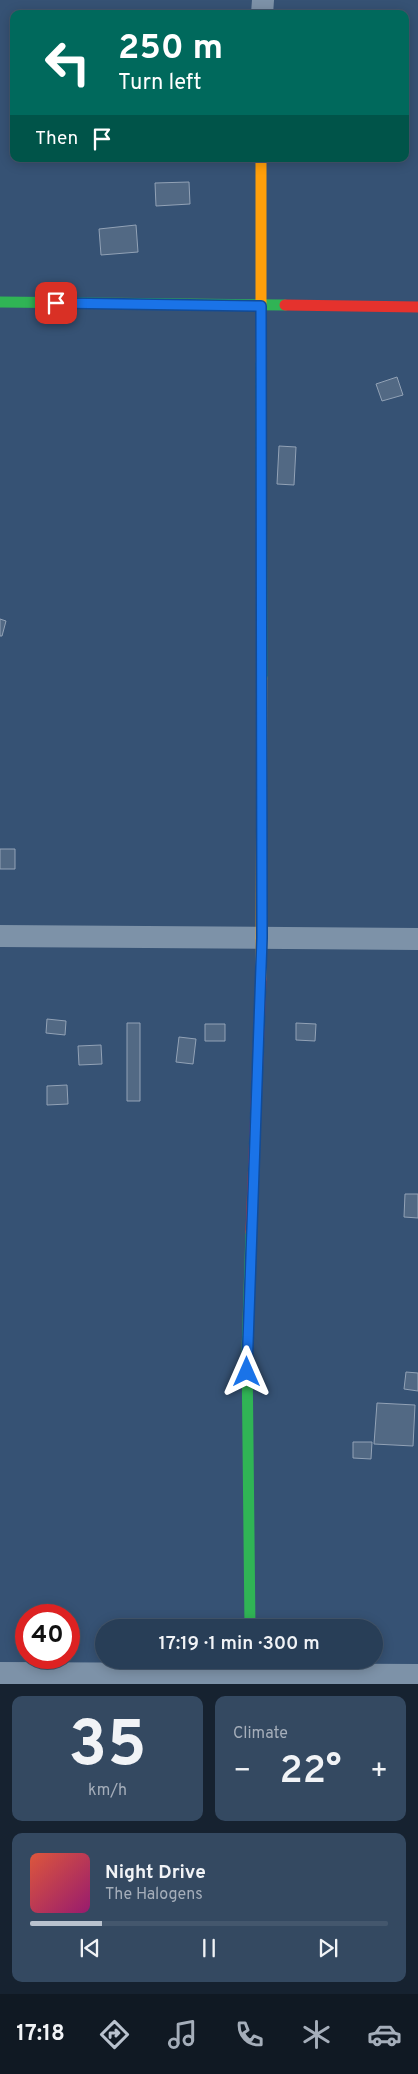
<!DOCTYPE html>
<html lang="en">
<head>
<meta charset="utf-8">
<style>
  body { margin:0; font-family:Overpass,sans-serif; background:#344961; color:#f1f3f6; height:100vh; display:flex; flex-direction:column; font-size:19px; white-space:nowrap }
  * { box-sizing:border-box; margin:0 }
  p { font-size:16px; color:#a5aeba }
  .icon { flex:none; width:28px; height:28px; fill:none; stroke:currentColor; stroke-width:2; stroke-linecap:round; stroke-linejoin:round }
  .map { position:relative; height:1684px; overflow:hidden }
  .sheet { display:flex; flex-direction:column; gap:12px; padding:12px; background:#162230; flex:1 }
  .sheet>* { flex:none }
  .top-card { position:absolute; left:10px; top:10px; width:399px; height:152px; border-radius:10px; box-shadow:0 2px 12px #0003,0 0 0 1px #44576d; background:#00695c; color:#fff; overflow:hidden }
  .speed { position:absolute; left:15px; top:1604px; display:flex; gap:10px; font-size:25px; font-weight:700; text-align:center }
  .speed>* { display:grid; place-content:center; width:65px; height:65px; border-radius:50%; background:#283e57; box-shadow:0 2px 12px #0003,0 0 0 1px #44576d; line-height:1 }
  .speed .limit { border:8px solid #d22; background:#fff; color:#111 }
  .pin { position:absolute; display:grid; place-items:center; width:42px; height:42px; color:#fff; margin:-21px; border-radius:10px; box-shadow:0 2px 8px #0006 }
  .me { position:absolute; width:55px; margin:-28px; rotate:0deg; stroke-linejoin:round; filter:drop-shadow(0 0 4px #0008) }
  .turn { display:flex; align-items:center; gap:18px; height:105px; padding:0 25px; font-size:22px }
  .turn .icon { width:65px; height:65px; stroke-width:2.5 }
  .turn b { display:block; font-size:35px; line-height:42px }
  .then { display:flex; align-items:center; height:48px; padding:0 25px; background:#0003; gap:10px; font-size:19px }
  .big { font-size:38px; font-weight:600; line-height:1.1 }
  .sheet .card { flex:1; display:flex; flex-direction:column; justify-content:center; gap:8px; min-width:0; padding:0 18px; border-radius:10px; background:#344961 }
  .sheet .dial { align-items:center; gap:0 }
  .dial b { font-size:65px; line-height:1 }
  .song { display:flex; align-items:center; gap:15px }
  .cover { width:60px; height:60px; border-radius:8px; background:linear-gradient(135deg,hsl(10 70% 55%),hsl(320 70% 35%)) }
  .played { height:5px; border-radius:2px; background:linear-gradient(90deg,#b9c2ce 20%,#44576d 20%) }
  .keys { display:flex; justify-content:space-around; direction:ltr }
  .heat { display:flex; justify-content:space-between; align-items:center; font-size:28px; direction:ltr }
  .sheet .tiles { flex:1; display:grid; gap:12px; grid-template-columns:1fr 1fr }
  .card:last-child { grid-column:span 2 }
  .trip { position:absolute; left:95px; top:1619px; width:288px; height:50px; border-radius:25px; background:#283e57; box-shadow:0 2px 12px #0003,0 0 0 1px #44576d; font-weight:600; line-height:50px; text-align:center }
  .dock { display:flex; height:80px; justify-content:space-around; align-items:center; background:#101923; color:#a5aeba }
  .dock .icon { width:35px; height:35px }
  .dock .active { color:#b9c2ce }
  .dock b { font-size:22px; color:#f1f3f6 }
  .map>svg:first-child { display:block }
  .building { fill:#526984; stroke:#92a2b6 }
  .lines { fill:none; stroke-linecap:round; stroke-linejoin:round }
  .street { stroke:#7d92a8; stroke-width:22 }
  .fast { stroke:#30b455; stroke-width:11 }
  .slow { stroke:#ff9f0a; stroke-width:11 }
  .jam { stroke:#e5322d; stroke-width:11 }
  .route-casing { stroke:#114b97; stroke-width:12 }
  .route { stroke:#1a73e8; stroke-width:9 }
</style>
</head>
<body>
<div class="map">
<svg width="418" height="1684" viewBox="0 0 418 1684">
  <rect width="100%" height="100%" fill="#365274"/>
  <path class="building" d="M318,159H356V162L318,161Z
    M189,182L190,204L156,206L155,183Z
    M136,225L138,252L101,255L99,229Z
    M397,377L403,395L382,401L376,384Z
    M279,446L296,447L294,485L277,484Z
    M0,619L6,621L2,636H0Z
    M0,849H15V869H0Z
    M47,1019L66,1021L65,1035L46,1033Z
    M127,1023H140V1101H127Z
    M296,1023L316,1024L315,1041L296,1040Z
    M205,1024H225V1041H205Z
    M179,1037L196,1039L193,1064L176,1062Z
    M101,1045L102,1064L79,1065L78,1046Z
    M67,1085L68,1104L47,1105V1086Z
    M405,1194H418V1218L404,1217Z
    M406,1372L418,1373V1391L404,1389Z
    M377,1403L415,1405L413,1446L374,1444Z
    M353,1442H372L371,1459L353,1458Z"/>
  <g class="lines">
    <path class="street" d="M262,14L263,0
      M0,936L418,939
      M0,1673L418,1675"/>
    <path class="fast" d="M0,302L285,305
      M261,361L262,678
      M250,1628L247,1352L251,1232"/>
    <path class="slow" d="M261,159V361
      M261,979L262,678"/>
    <path class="jam" d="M285,305L418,307
      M251,1232L261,979"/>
  </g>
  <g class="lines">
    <defs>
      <path id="route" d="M56,303L261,306L262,938L247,1372"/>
    </defs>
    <use href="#route" class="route-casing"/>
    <use href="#route" class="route"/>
  </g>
</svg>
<div class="speed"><div class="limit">40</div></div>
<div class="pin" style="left:56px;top:303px;background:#d93025"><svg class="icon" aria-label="arrive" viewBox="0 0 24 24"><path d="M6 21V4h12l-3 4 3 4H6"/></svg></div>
<svg class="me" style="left:247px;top:1372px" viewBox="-20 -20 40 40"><path d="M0-17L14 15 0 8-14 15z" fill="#1a73e8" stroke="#fff" stroke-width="4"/></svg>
<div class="trip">17:19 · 1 min · 300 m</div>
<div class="top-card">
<div class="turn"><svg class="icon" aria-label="left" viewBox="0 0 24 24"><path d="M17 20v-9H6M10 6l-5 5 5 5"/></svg><div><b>250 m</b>Turn left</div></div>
<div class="then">Then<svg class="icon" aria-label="arrive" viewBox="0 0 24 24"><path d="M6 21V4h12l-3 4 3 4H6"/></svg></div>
</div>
</div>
<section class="sheet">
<div class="tiles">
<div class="card dial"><b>35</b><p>km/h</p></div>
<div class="card"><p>Climate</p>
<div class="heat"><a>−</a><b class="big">22°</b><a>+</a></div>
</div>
<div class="card">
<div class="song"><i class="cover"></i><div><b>Night Drive</b><p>The Halogens</p></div></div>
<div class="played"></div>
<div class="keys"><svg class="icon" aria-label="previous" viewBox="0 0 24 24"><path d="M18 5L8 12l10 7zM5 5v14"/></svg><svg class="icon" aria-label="pause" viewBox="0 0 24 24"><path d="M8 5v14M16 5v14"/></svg><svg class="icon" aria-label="next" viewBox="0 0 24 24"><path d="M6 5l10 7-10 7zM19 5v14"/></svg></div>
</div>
</div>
</section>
<nav class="dock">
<b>17:18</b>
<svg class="icon active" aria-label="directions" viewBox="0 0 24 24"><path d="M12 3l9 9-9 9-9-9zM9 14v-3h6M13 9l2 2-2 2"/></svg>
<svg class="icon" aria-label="music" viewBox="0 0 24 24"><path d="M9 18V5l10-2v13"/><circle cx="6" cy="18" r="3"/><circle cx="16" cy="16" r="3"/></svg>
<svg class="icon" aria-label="phone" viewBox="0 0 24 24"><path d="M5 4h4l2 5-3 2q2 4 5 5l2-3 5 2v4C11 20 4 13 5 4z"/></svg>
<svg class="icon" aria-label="climate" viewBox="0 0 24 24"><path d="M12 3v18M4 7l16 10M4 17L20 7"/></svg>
<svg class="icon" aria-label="car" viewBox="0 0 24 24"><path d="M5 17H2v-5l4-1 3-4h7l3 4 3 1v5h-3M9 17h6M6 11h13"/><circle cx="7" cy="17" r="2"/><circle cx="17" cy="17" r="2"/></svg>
</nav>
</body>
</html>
